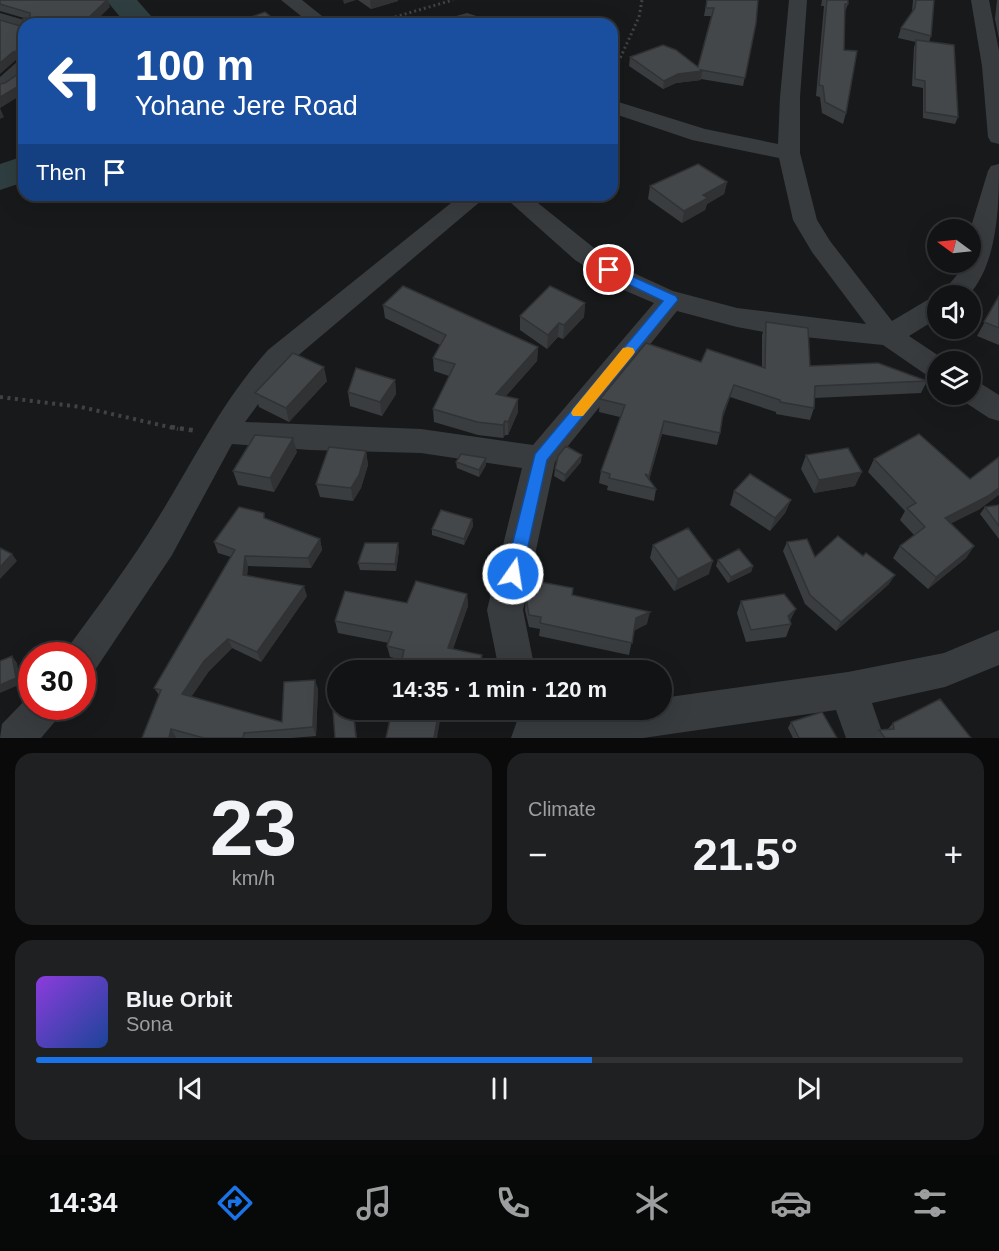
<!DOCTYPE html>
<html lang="en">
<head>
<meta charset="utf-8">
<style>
  body { margin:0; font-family:Arial,sans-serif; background:#1f2022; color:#f1f3f6; height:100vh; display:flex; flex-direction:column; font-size:22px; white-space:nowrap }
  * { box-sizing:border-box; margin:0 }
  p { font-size:20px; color:#9c9ea0 }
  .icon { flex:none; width:33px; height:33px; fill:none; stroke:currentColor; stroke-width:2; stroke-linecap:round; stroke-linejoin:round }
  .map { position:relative; height:738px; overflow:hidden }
  .sheet { display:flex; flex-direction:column; gap:15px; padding:15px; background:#0a0a0b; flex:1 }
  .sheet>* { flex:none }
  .guide { position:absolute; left:18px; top:18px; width:600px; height:183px; border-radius:18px; box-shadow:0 6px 24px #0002,0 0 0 2px #313234; background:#1a4fa0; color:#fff; overflow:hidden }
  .needle { width:39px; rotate:285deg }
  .fabs { position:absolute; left:927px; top:219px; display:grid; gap:12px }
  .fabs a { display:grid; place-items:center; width:54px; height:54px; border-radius:50%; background:#121314; box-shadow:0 6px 24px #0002,0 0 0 2px #313234; font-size:30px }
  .speed { position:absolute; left:18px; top:642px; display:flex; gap:12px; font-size:30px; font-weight:700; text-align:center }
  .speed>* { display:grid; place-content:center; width:78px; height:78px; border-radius:50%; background:#121314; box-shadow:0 6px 24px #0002,0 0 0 2px #313234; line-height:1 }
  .speed .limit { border:9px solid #d22; background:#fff; color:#111 }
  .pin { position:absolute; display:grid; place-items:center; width:51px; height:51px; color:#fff; margin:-26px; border:3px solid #fff; border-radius:50%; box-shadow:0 2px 6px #0007 }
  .me { position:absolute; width:66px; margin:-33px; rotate:13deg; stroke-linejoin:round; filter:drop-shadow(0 0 4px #0008) }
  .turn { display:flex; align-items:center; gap:21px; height:126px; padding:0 18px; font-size:27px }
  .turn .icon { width:78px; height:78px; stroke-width:2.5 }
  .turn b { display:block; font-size:42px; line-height:51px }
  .then { display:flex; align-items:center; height:57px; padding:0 18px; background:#0003; gap:12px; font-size:22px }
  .big { font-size:45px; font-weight:600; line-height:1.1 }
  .sheet .tile { flex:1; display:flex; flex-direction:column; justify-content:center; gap:9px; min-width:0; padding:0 21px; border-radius:18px; background:#1f2022 }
  .sheet .dial { align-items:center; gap:0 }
  .dial b { font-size:78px; line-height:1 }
  .song { display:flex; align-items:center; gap:18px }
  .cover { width:72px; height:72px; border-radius:9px; background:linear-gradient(135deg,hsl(270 70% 55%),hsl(220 70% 35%)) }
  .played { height:6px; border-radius:3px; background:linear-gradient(90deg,#1a73e8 60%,#313234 60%) }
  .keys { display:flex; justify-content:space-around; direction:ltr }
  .heat { display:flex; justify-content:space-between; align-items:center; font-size:33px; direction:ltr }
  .sheet .tiles { flex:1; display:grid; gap:15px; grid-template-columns:1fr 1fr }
  .tile:last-child { grid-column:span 2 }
  .trip { position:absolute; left:327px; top:660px; width:345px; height:60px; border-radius:30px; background:#121314; box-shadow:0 6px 24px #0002,0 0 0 2px #313234; font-weight:600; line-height:60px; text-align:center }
  .dock { display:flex; height:96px; justify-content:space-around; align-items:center; background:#070808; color:#9c9ea0 }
  .dock .icon { width:42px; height:42px }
  .dock .on { color:#1a73e8 }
  .dock b { font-size:27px; color:#f1f3f6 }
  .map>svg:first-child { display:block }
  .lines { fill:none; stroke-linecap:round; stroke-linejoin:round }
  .river { fill:#2f3e40; fill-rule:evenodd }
  .path-far2 { stroke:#3f4346; stroke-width:3; stroke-dasharray:2 3; stroke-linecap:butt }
  .path-far1 { stroke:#3f4346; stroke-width:4; stroke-dasharray:3 4.5; stroke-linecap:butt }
  .path { stroke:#3f4346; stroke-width:4.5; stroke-dasharray:4 5; stroke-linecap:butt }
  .street { fill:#393c3f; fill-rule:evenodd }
  .wall { fill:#3a3d40 }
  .shaded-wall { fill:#303234 }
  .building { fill:#44474a; stroke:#303234; stroke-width:1.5 }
  .route { fill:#1a73e8; stroke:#114b97; stroke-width:1.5 }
  .slow { fill:#f59e0b }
</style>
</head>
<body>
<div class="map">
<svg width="999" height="738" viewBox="0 0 999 738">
  <rect width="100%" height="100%" fill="#18191a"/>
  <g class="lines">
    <path class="river" d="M106,0H137L158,24H126Z
      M24,156V182L0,190V164Z"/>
    <path class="path-far2" d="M371,24L453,0
      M612,76L639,17L642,0"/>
    <path class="path-far1" d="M0,397L81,407L178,429"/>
    <path class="path" d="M171,427L197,431"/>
    <path class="street" d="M281,0H302L332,24H311Z
      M789,0H807L800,97V153L817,220L830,241L892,321L929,299L938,296V318L909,336L948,362H938V379L928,376L883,345L775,334L737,327L677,311L555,462L523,610L535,670H499L487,610L522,468L421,453L310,450L232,444L172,555L95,670L82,675V656H65L69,646C100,604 131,562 158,518C194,460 222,401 268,350L461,195H488L288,364L245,422L421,429L533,445L654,303L619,288L575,260L502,195H528L604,256L638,275L673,291L737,308L866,324L812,252L793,220L779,158L692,140L612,113V100L705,129L778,144L780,97Z
      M971,0H989L999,51V144L991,142L988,137L982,66Z
      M0,13L31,22L32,24H24V32L0,25Z
      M467,13L489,20L491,24H440L442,20Z
      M24,60V77L7,90L0,92V77L17,62Z
      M999,164C999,207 998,263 968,296H939L957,275L961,262H970V230L988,171L991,166Z
      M970,380L980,383L999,395V421L989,418L960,399L957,394H970Z
      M999,630V665L945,687L872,703L884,738H846L836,710L643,738H511L517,721C561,703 615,710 662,710V698L848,672L944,653Z
      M32,693V706H63L57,719L41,738H0L2,724Z"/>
  </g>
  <path class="wall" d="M0,0L110,7L24,24V93L0,108L5,83L22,71L23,58L16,60L20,26L23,24L24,18L0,11Z
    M358,0H398V1L371,9Z
    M707,0L756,23L743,86L701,79V80L676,83L663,89L629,66L630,57L698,67L711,16H704Z
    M822,0H848V4L844,14V50L846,113L843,124L822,113L820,97L816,96L824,6H821Z
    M913,0H934L931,36L929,42L958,117L955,124L923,118V88L912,86L914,47L916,42L898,38L901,28L912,12Z
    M997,0H999V39L995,19Z
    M727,182L724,194L707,204L705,210L682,223L648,199L650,186Z
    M999,296V345L977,336Z
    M585,303L584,317L563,339L558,337L547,349L520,330V316Z
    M383,305L538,347L537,361L506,396L518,412L508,435H505L503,438L478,435L434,422L433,409L449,376L434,371L433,358L440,345L385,318Z
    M766,322L810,366L927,381L921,393L814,398V408L810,420L776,414V412L730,397L722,419L720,433L717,445L662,434L649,479L656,489L654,501L607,490L608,486L599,483L601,471L620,417L599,412L600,399L701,362L762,367V335Z
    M395,380L396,394L382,416L350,406L348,392Z
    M327,381L289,422L259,407L255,393Z
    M366,451L368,465L361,488L353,501L320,497L316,484Z
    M297,452L274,492L238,485L233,471Z
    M806,455L855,486L814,493L801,469Z
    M874,459L980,509L951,523L974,546L966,558L928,589L893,558L900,546L914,535L900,520L905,511L868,472Z
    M456,462L486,465L479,477L457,468Z
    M581,462L564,482L554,476L555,469Z
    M734,491L791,500L785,513L770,531L730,505Z
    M999,505V539L980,514L985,507Z
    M266,519L320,539L322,550L311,568L248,566L247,576L307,596L261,662L232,648L209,671L191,697L282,722L318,689L316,736L291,738H142L159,695L154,688L231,557L218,553L214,542Z
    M472,519L473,526L464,545L432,535V529Z
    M787,542L815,557L889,584L836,631L805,604L783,551Z
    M653,545L709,574L674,591L650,558Z
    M399,550L396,571L360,570L358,563Z
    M718,560L753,566L751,572L728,583L716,566Z
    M467,594L468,606L453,649L482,667V670H400L402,660L390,657L387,646L389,643L338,633L335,621L407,603Z
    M573,595L647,624L634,630L629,655L539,636L540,629L529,627L525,610L526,597Z
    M741,601L790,621L791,624L786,637L746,642L737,613Z
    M791,722L837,738H793L788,728Z
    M893,723L971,738H873L879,730L888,729Z"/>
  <path class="shaded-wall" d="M107,0H108L110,7L93,24H82Z
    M343,0H356L344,4Z
    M370,0H398V1L371,9Z
    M20,50L23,58L16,60L0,74V63L13,52Z
    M702,71L701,80L676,83L663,89L664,81L678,74Z
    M24,83V93L0,108V97Z
    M0,108L4,117L0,119Z
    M727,182L724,194L707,204L705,210L682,223L684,211L703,195Z
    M585,303L584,317L563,339L564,325Z
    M559,323L558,337L547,349L548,335Z
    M538,347L537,361L496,407V394Z
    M324,367L327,381L289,422L286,408Z
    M395,380L396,394L382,416L380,402Z
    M734,385L730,397L720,426L723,413Z
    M518,399V412L508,435V422Z
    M505,421V435L503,438V425Z
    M664,421L662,434L647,488L649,476Z
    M293,438L297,452L274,492L270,478Z
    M366,451L368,465L361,488L353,501L351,488Z
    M582,455L581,462L564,482L565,475Z
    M486,458V465L479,477V470Z
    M862,472L855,486L814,493L819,480Z
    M999,488V495L980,509L938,530L945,518Z
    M791,500L785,513L770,531L775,518Z
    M472,519L473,526L464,545V539Z
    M320,539L322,550L311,568L308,558Z
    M398,543L399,550L396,571L395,564Z
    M974,546L966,558L928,589L936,577Z
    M12,554L17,561L0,579V567Z
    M245,556L248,566L246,585L243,575Z
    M713,561L709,574L674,591L678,579Z
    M753,566L751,572L728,583L731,577Z
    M895,575L889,584L836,631L841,622Z
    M304,586L307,596L261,662L257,652Z
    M467,594L468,606L449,659L448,648Z
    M796,609L790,621L788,616Z
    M650,612L647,624L634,631L636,618Z
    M228,639L232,648L209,671L187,703L182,694L204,661Z
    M482,655V670H478Z
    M12,656L17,663L21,684L0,693V685Z
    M315,680L318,689L316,736L313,727Z
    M353,710L354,713L357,738H356Z
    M439,710H442L437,738H434Z
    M171,729L176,737V738H169Z"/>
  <path class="building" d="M0,0H107L82,24H24V83L0,97V84L5,83L22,71L23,52L20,50L13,52L0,63V20L20,26L23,24V18H30V13L0,4Z
    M707,0H758L756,23L745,78L701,70L702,71L678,74L664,81L630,57L663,45L676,50L698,67L714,8H706Z
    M827,0H848V4H845L844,50L857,51L846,113L825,102L823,86L819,85Z
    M916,0H934L931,36L901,28L915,8Z
    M265,12L280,24H232Z
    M916,40L954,45L958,117L925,112V81L915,79Z
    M698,164L727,182L703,195L708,198L684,211L650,186Z
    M403,286L538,347L496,394L518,399L508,422L505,421L503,425L477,422L433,409L455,364L433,358L446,335L383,305Z
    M550,286L585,303L564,325L559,323L548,335L520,316Z
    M999,296V328L984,322Z
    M766,322L808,328L810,366L878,363L927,381L815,386L814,408L780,402V400L734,385L723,413L720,433L664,421L649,476L645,474L656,489L609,478L610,474L601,471L625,405L600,399L646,343L701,362L707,349L765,368Z
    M293,353L324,367L286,408L255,393Z
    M356,368L395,380L380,402L348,392Z
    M919,434L970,479L999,457V488L988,496L945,518L974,546L936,577L900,546L925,527L907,508L916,503L874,459Z
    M255,435L293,438L270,478L233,471Z
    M566,446L582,455L565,475L555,469L558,456Z
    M329,447L366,451L359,475L351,488L316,484Z
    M848,448L862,472L819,480L806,455Z
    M461,454L486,458L479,470L456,462Z
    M750,474L791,500L775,518L734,491Z
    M999,505V526L985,507Z
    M239,507L264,513V518L320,539L308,558L245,556L243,575L304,586L257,652L228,639L204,661L182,694L282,722L284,682L315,680L313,727L244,733L243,738H204L171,729L169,738H142L161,690L154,688L235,550L214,542Z
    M441,510L472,519L464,539L432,529Z
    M688,528L713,561L678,579L653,545Z
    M838,536L863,556L866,553L895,575L841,622L810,595L787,542L807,539L815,557Z
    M365,543H398L395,564L358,563Z
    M0,548L12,554L0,567Z
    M739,549L753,566L731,577L718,560Z
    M530,580L573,588L572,595L650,612L636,618L632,643L540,623L541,617L529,615L526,597Z
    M416,581L467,594L448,648L482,655L478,670H457L446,668V670H400L404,650L387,646L392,632L335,621L345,591L407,603Z
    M784,594L796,609L788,616L791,624L751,630L741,601Z
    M12,656L16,678L0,685V661Z
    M940,699L971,738H885L879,730L894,729L893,723Z
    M342,710H353L356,738H335L333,711Z
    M392,710H439L434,738H386Z
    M822,712L837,738H799L791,722Z"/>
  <path class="route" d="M609,266L676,296L678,300L547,460L522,574L519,579L513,581L508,579L505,574L535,454L663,301L605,273L603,270L605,267Z"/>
  <path class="slow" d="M628,347L633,348L635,352L633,355L583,416H573L571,413L573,409L623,348Z"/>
</svg>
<div class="fabs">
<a><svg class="needle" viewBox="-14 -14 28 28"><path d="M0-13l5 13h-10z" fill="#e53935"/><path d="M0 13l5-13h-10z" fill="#9c9ea0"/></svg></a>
<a><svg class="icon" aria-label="sound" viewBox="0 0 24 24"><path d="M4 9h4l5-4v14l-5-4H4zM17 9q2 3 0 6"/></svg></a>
<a><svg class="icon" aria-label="layers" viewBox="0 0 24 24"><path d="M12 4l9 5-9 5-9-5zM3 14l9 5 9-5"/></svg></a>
</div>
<div class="speed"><div class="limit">30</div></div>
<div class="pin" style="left:609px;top:270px;background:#d93025"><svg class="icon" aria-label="arrive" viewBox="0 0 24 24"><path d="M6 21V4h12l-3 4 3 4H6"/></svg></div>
<svg class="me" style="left:513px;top:574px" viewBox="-20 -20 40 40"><circle r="17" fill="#1a73e8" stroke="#fff" stroke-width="3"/><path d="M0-11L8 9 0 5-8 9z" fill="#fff"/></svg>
<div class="trip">14:35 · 1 min · 120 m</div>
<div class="guide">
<div class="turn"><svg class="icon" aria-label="left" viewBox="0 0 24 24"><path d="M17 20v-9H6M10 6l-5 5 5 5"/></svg><div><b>100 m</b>Yohane Jere Road</div></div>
<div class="then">Then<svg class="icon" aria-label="arrive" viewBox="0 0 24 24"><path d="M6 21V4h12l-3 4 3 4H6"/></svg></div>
</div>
</div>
<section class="sheet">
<div class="tiles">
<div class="tile dial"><b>23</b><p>km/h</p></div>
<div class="tile"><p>Climate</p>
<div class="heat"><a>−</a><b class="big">21.5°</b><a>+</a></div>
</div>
<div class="tile">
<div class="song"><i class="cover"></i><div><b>Blue Orbit</b><p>Sona</p></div></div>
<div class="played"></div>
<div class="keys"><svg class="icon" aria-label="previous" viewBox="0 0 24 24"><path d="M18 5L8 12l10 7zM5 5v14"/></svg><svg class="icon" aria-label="pause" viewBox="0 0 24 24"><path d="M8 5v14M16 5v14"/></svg><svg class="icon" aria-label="next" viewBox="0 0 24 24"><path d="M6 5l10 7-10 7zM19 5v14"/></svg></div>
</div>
</div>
</section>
<nav class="dock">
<b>14:34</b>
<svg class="icon on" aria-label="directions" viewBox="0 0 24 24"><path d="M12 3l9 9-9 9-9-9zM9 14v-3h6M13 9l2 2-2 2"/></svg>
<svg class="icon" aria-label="music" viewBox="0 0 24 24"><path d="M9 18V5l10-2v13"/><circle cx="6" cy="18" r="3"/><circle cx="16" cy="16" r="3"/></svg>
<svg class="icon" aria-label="phone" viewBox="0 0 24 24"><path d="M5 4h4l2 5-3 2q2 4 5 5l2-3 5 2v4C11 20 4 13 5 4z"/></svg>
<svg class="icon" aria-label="climate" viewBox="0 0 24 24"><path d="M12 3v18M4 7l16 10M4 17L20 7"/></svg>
<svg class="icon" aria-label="car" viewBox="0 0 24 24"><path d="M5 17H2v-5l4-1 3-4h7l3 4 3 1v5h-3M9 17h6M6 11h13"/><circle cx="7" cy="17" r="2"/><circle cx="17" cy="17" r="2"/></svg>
<svg class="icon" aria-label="filters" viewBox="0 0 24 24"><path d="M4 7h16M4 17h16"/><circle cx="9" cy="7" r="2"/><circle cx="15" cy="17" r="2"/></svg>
</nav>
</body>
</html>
